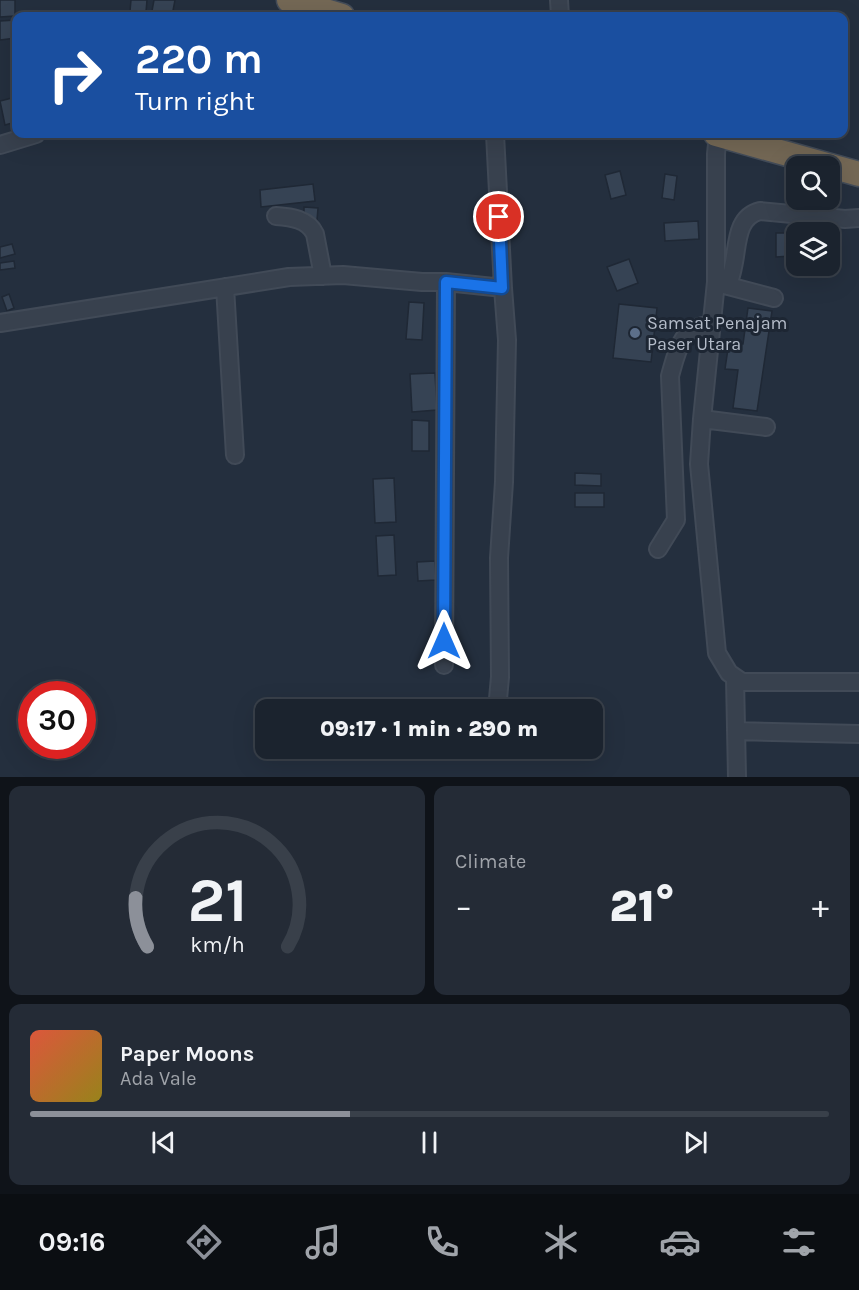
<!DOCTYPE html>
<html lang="en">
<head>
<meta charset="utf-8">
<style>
  body { margin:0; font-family:Karla,sans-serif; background:#242b36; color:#f1f3f6; height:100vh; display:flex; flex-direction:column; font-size:22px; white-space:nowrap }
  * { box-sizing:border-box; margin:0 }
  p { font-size:20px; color:#a0a4aa }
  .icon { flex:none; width:33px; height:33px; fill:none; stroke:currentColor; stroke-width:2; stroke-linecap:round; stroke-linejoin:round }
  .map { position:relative; height:777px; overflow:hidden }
  .drawer { display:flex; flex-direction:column; gap:9px; padding:9px; background:#0f1319; flex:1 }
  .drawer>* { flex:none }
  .guide { position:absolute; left:12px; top:12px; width:836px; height:126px; border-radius:12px; box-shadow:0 6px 24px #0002,0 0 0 2px #39404a; background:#1a4fa0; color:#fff; overflow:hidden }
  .tools { position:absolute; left:786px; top:156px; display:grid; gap:12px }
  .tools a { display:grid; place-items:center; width:54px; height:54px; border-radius:12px; background:#1b232e; box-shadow:0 6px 24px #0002,0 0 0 2px #39404a; font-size:30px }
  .speed { position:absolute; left:18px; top:681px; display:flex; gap:12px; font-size:30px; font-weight:700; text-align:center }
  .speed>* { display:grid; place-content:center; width:78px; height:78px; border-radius:50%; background:#1b232e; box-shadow:0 6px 24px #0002,0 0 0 2px #39404a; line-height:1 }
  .speed .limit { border:9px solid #d22; background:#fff; color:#111 }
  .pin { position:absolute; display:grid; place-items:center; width:51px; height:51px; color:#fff; margin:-26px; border:3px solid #fff; border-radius:50%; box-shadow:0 2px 6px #0007 }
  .me { position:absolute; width:66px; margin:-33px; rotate:0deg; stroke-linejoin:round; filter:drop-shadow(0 0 4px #0008) }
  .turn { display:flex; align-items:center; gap:21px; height:126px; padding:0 24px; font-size:27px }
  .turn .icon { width:78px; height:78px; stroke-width:2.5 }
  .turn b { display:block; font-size:42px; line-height:51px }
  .big { font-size:45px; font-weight:800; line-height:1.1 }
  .drawer .widget { flex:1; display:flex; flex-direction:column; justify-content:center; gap:9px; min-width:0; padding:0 21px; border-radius:12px; background:#242b36 }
  .drawer .dial { align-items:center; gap:0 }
  .dial svg { height:156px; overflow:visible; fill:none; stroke:#39404a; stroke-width:7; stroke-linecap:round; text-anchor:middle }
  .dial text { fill:#f1f3f6; stroke:none }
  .song { display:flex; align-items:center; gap:18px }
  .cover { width:72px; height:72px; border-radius:9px; background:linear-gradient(135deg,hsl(10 70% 55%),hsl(50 70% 35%)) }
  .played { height:6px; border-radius:3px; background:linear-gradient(90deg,#8c9099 40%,#39404a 40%) }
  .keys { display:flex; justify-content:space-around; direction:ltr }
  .heat { display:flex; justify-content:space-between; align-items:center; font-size:33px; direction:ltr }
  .drawer .tiles { flex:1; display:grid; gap:9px; grid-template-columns:1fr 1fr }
  .widget:last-child { grid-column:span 2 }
  .trip { position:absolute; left:255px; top:699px; width:348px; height:60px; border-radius:12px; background:#1b232e; box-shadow:0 6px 24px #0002,0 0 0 2px #39404a; font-weight:800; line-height:60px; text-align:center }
  .tab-bar { display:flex; height:96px; justify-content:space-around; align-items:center; background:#0b0e12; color:#a0a4aa }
  .tab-bar .icon { width:42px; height:42px }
  .tab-bar .active { color:#8c9099 }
  .tab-bar b { font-size:27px; color:#f1f3f6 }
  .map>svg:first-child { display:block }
  .building { fill:#364354; stroke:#1f2835; stroke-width:1.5 }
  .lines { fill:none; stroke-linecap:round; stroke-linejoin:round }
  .minor-casing { stroke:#414a57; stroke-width:20 }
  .highway-casing { stroke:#434c59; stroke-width:27 }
  .minor { stroke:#38414e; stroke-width:16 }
  .highway { stroke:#746855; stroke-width:24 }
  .route-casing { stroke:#114b97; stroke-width:15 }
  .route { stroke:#1a73e8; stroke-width:10 }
  .service-dot { fill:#5c6f8a; stroke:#1d2633; stroke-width:2 }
  .labels { text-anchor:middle; stroke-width:6; stroke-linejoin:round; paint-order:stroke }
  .poi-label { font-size:18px; fill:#b4bcc9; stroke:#1d2633; text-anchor:start }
</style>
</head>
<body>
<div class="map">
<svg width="859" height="777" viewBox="0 0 859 777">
  <rect width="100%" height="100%" fill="#242f3e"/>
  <path class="building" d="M0,0H15V16L0,17Z
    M131,0H147L146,12L130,11Z
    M154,0H175L172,16H151Z
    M16,20V38L0,40V21Z
    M12,98L16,122L5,125L0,101Z
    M620,171L626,195L611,199L605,175Z
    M665,174L677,176L674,200L662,198Z
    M313,184L315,201L261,207L260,190Z
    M304,207L318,208L317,220L304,219Z
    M698,221L699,239L665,241L664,223Z
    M776,233H791V256L776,257Z
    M12,244L15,254L0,258V247Z
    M629,259L638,283L617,291L607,267Z
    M14,261L15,268L0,270V263Z
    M9,294L14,308L7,311L2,297Z
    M409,302L424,303L422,340L406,339Z
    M619,304L657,308L651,362L613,358Z
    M748,308L772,311L757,411L733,408L738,370L725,369L729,342L743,344Z
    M435,373L437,410L412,412L410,374Z
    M412,420L429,421V451H412Z
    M575,473L601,474V486L575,485Z
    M394,478L396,522L375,523L373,479Z
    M575,493H604V507H575Z
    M394,535L396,575L378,576L376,536Z
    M435,561L436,580L418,581L417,562Z"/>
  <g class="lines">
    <defs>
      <path id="minor" d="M559,0L560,16
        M718,134L716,154V282L702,419L699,464L717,653L729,673L742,682H859
        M0,145L36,134
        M276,216C291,217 308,219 315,234L323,276
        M717,283L774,298
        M728,286C730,279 732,273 733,267C738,247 735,217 760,211L845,219L859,218
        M225,287L235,455
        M0,323L289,277L343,275L422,282H446L503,288L495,134
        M702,419L766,427
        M658,549L676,520L670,376C677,351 681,326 711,325
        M444,665L446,282
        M735,678L737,777
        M497,710L500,677L499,558L504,482L507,340L503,288
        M736,731L859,734"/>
      <path id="highway" d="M289,0L342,16
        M716,134L859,174"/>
    </defs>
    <use href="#minor" class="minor-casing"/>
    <use href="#highway" class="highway-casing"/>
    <use href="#minor" class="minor"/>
    <use href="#highway" class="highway"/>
  </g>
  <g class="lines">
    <defs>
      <path id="route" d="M444,641L446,282L502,288L499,217"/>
    </defs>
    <use href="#route" class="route-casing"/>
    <use href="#route" class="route"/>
  </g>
  <circle class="service-dot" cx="635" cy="333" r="6"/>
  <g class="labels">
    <g class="poi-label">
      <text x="647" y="329">Samsat Penajam<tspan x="647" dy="21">Paser Utara</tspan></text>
    </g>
  </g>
</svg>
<div class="tools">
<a><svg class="icon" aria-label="search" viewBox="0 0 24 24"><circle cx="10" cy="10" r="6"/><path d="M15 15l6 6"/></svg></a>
<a><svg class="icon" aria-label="layers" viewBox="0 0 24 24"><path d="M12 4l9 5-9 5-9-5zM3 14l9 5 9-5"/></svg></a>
</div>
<div class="speed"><div class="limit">30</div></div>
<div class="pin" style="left:499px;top:217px;background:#d93025"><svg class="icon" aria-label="arrive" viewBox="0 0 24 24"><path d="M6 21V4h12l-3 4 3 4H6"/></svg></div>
<svg class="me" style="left:444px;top:641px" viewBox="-20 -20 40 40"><path d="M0-17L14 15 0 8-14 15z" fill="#1a73e8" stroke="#fff" stroke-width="4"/></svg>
<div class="trip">09:17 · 1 min · 290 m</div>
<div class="guide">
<div class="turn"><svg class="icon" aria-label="right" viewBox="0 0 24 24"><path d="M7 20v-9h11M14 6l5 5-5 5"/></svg><div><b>220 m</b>Turn right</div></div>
</div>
</div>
<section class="drawer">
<div class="tiles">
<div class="widget dial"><svg viewBox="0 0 100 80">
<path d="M14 69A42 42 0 1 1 86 69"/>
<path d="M14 69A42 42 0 0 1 8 44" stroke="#8c9099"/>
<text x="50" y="56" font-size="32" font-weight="700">21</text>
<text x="50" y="72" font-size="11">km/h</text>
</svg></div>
<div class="widget"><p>Climate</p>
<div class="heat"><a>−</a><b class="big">21°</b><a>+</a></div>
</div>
<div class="widget">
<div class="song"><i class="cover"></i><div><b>Paper Moons</b><p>Ada Vale</p></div></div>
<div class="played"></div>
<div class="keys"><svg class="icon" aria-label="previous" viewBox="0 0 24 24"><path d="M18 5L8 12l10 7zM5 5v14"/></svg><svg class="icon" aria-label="pause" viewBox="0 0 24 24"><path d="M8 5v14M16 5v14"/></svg><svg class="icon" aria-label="next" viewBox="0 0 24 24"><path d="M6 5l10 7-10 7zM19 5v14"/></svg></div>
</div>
</div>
</section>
<nav class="tab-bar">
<b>09:16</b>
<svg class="icon active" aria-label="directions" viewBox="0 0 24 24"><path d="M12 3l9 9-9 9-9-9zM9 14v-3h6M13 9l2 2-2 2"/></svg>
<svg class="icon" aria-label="music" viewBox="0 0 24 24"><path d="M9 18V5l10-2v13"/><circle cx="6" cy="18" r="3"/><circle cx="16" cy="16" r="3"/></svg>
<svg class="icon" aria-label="phone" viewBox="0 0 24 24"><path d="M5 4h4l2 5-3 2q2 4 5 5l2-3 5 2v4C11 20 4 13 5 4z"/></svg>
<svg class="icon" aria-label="climate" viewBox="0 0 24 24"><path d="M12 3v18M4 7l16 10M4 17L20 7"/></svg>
<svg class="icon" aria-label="car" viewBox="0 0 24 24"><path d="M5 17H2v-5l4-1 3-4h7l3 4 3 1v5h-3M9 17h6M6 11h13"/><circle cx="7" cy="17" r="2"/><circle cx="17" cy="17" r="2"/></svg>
<svg class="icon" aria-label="filters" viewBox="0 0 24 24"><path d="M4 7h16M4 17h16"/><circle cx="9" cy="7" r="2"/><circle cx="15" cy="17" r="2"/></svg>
</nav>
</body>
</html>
